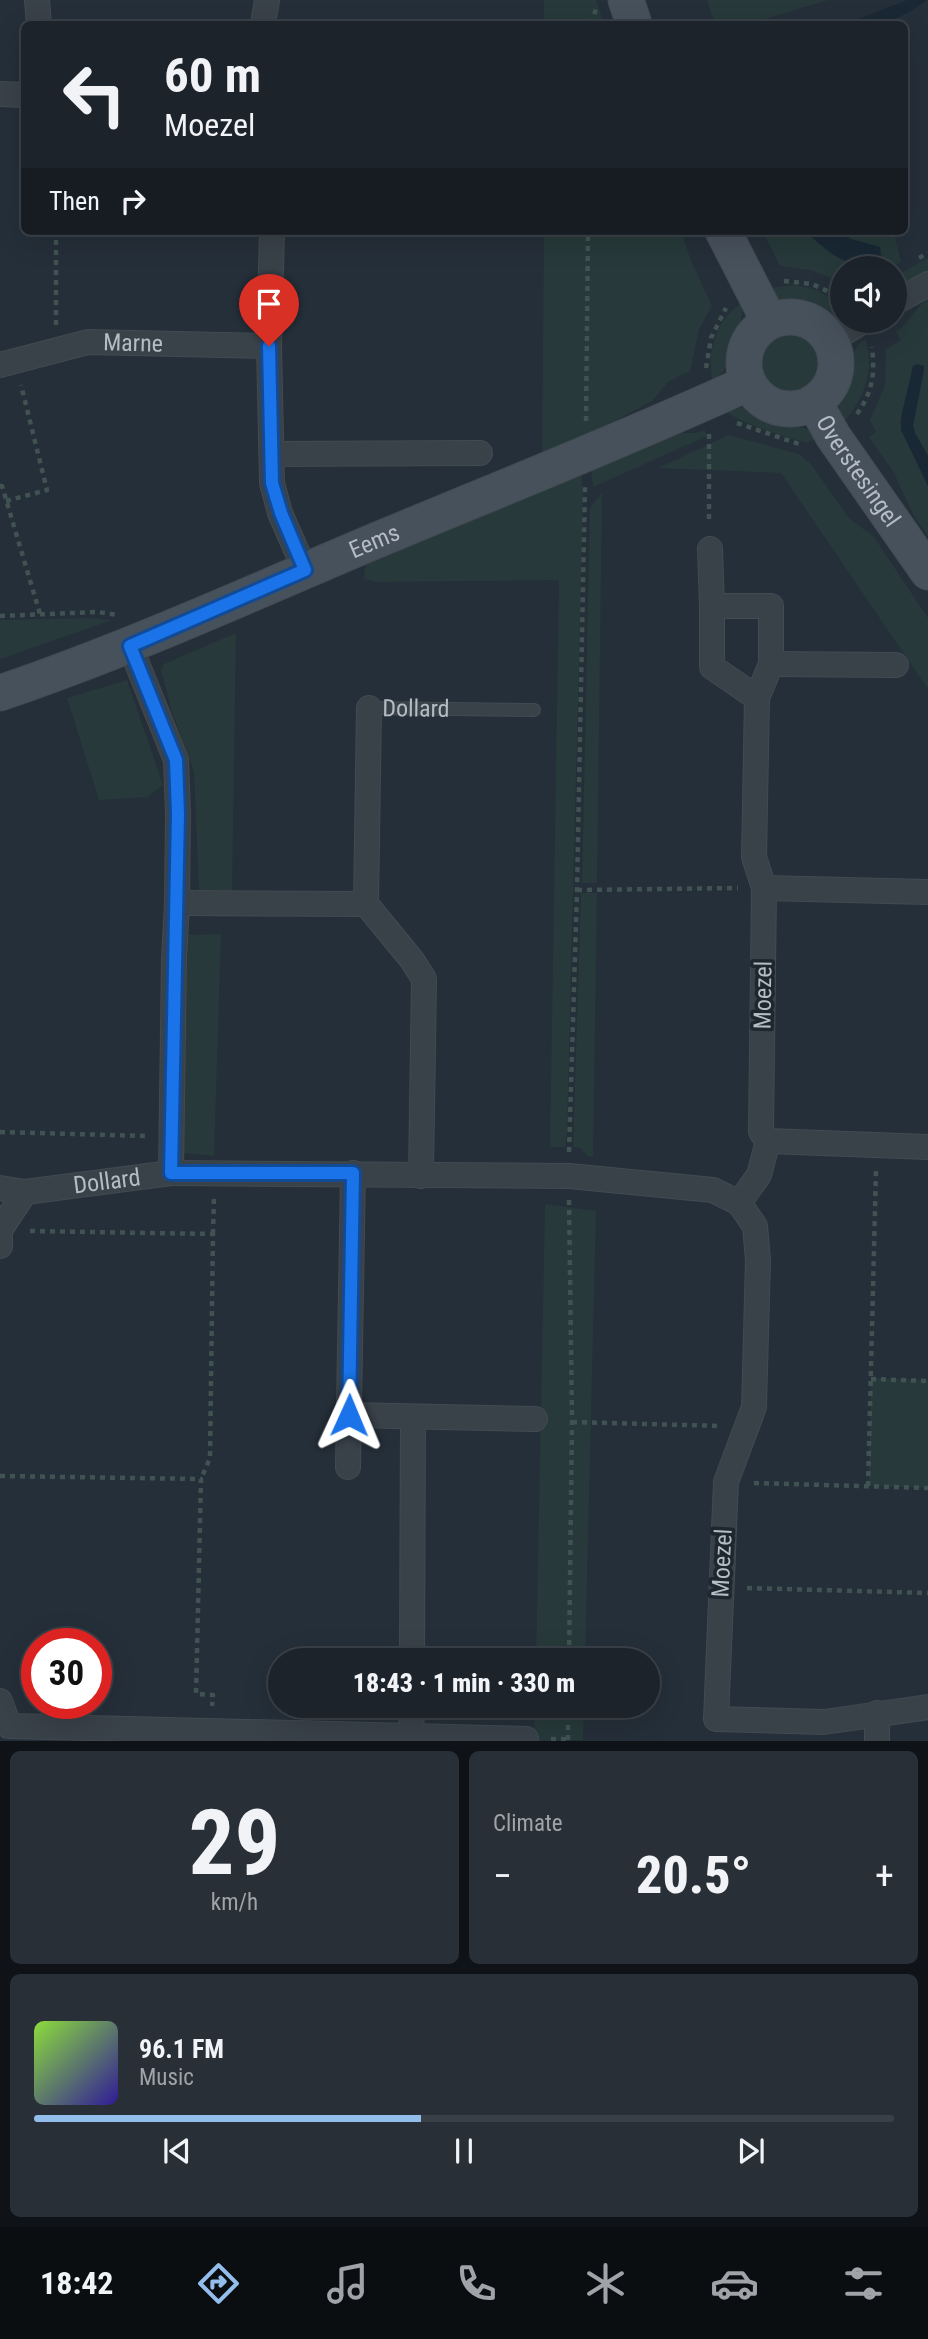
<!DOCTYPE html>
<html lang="en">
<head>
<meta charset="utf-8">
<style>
  body { margin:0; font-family:"Roboto Condensed",sans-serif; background:#292f37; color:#f1f3f6; height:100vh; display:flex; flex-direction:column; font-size:26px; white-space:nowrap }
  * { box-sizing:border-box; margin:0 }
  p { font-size:23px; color:#a0a4a9 }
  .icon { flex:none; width:38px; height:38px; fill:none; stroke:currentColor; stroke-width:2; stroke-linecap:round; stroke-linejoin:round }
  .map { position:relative; height:1741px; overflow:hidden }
  .drawer { display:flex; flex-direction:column; gap:10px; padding:10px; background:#0f1318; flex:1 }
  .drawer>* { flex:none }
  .guide { position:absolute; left:21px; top:21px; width:887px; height:214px; border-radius:10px; box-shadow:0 7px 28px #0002,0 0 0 2px #3a4047; background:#1c232b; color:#f1f3f6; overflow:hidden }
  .buttons { position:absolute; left:830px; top:256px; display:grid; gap:14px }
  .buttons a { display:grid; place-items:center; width:77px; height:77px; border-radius:50%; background:#1c232b; box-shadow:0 7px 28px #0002,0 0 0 2px #3a4047; font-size:35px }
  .speed { position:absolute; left:21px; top:1628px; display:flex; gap:14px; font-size:35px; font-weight:700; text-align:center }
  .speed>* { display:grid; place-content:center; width:91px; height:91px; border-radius:50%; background:#1c232b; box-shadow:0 7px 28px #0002,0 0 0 2px #3a4047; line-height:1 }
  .speed .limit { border:10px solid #d22; background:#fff; color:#111 }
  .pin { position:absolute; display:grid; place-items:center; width:60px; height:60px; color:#fff; margin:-72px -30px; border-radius:50% 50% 50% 0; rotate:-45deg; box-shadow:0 0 7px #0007 }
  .pin .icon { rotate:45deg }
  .me { position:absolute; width:77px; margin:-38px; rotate:1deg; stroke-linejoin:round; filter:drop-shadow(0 0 5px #0008) }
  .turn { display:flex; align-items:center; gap:24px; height:147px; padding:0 28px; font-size:32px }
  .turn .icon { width:91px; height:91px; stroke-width:2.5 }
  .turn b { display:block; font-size:49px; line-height:60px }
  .then { display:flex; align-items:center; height:66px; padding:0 28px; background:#0003; gap:14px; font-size:26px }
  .big { font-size:52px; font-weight:800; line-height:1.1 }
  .drawer .widget { flex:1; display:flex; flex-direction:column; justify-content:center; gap:10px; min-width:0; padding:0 24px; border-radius:10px; background:#292f37 }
  .drawer .dial { align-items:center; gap:0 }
  .dial b { font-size:91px; line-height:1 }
  .song { display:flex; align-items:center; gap:21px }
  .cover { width:84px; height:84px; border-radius:10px; background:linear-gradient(135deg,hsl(90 70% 55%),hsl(250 70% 35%)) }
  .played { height:7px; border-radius:4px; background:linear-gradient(90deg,#93bdeb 45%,#3a4047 45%) }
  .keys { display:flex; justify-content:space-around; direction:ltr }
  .heat { display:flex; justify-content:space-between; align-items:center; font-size:38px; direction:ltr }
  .drawer .tiles { flex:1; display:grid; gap:10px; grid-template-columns:1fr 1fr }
  .widget:last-child { grid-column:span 2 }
  .trip { position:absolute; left:268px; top:1648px; width:392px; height:70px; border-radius:35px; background:#1c232b; box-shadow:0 7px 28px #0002,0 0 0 2px #3a4047; font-weight:800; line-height:70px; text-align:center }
  .menu { display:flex; height:112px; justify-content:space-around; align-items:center; background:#0b0e11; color:#a0a4a9 }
  .menu .icon { width:49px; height:49px }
  .menu .on { color:#93bdeb }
  .menu b { font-size:32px; color:#f1f3f6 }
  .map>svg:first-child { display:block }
  .green { fill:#27393a }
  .water { fill:#1a2835 }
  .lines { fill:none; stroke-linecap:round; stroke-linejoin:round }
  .lane-casing { stroke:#424a52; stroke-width:14 }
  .street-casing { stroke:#424a52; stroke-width:26 }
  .secondary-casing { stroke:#424a52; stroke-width:37 }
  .path { stroke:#405252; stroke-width:4.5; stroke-dasharray:5 5; stroke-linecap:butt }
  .lane { stroke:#394149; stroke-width:12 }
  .street { stroke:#394149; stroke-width:24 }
  .secondary { stroke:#47515c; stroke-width:35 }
  .route-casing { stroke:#114b97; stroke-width:18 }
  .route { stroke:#1a73e8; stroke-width:12 }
  .labels { text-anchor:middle; stroke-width:7; stroke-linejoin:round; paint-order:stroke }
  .street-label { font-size:24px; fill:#b4bcc5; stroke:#1e262e }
</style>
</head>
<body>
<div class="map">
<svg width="928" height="1741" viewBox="0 0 928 1741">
  <rect width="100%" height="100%" fill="#252f39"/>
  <path class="green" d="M544,0H596L604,24H544Z
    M707,0H828L748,24H715Z
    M544,231H681L690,258L712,306L699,329L690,371L669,381L652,401L580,440L542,455Z
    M763,231H806L830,253L847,262L880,248L851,239L839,231C858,231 875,237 894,234L901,262L891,268H842V283L811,270L780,266Z
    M928,258V273L908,284H894V277Z
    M795,285L817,290L842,305V315C832,317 788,306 779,301C775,298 771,292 768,288Z
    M928,299V456L915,433L913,426L924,367L913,366L900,422L928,486V536L913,514L894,473L869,437L876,432L870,420L885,385L886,349L901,340L896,331C910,324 914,307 928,299Z
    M741,304C746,323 730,372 713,381C706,355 717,317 741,304Z
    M756 364a33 33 0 1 1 66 0a33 33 0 1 1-66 0Z
    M865,339C876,370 864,398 844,422L840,417L839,406L851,358L858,345Z
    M737,407L745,408L779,423L804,428L813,433L816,439C812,441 810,442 805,442C791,440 732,420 725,410Z
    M705,430L707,436L593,487L591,465L667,433H695Z
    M729,435L799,454L811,464L849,518L874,537L928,618V689L781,473L658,468Z
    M581,469L583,498L567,1133L565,1147H550L559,580L376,582L364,579L366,560Z
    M602,493L597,883H582L590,508Z
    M87,618L112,620L0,659V620Z
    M236,633L232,892H209L199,890L194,772L171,709L161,669L164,664Z
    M127,680L163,785L147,797L99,800L67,698Z
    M581,893H597L593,1157L587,1156L581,1148L573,1147Z
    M221,934L214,1156L184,1153L179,1141L183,935Z
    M545,1204L596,1211L585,1661H536Z
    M871,1378L928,1380V1488L868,1486Z
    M535,1706H584L583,1740L534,1741Z"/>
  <path class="water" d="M907,0H927C899,21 882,25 847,24Z
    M806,231H839L851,239L880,247L881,255C861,281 821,248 806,231Z
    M917,364L924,366V370L913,426L915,433L928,456V486L901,430L902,414L913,366Z"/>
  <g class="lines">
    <defs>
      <g id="lane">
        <path id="s1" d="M369,708L534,710"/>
      </g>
      <g id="street">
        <path d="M37,0L39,24"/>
        <path d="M263,24L267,0"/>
        <path d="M0,94L24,95"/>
        <path d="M272,231L269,346L272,483L280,513L305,570"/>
        <path d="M894,303L928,284"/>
        <path d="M830,341L865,320"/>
        <path id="s2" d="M0,365L88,342L269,346"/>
        <path d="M272,454L480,453"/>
        <path d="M710,549L712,606V667L757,698"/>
        <path d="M712,606H771V664L757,698L754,857L764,888L761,1132L768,1141L759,1175L739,1203L755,1226L758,1260L754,1407L726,1482L716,1719L824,1722L928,1707"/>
        <path d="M771,664L896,665"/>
        <path d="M764,888L928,892"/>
        <path d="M177,903L366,904L369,708"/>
        <path d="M366,904L412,960L424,979L421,1176"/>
        <path d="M768,1141L928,1147"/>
        <path d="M171,1173L569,1176L713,1190L739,1203"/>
        <path d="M0,1188L25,1192"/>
        <path id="s3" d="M0,1246V1230L25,1192L171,1173L174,958L177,903L178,814L176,760L130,646"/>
        <path d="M349,1415L535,1419"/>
        <path d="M348,1467L353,1173"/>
        <path d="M412,1661L413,1417"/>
        <path d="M0,1701L9,1726L411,1736L412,1706"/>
        <path d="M877,1713V1741"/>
        <path d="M411,1736L526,1739"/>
      </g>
      <g id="secondary">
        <path d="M626,0L634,24"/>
        <path d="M723,231L769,321"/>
        <circle cx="790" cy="363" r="46"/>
        <path id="s4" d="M814,402L833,436L928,572"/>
        <path id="s5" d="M0,693C124,651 243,597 363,546C492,492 622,441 748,383"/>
      </g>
    </defs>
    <use href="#lane" class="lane-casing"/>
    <use href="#street" class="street-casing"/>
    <use href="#secondary" class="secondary-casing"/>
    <path class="path" d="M592,24L596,8
      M919,258L928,253
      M784,281L812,284L842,298
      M56,325V231
      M706,368L711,338L726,308
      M857,414C873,391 875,374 872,347
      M586,421L588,231
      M737,423L802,445
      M709,434V523
      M0,486H2L40,614
      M6,501L47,490L21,385
      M0,616L97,612L119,615
      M577,890L738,888
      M0,1132L146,1136
      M569,1152L577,890L585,486
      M569,1200L572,1420L569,1661
      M30,1231L213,1234L210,1458L201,1479
      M213,1234L214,1196
      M871,1379L928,1381
      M572,1422L721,1426
      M0,1476L201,1479L196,1694L213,1695L212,1706
      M754,1483L928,1488
      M868,1486L876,1170
      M747,1588L928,1593
      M551,1739H568
      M568,1740V1706"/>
    <use href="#lane" class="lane"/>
    <use href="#street" class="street"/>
    <use href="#secondary" class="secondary"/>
  </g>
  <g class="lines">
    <defs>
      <path id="route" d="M269,346L272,483L281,513L305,570L130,646L176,760L178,814L171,1173H353L349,1415"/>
    </defs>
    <use href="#route" class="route-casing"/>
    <use href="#route" class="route"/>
  </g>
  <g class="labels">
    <g class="street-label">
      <text dy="8" stroke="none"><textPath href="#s2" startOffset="136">Marne</textPath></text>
      <text dy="8" stroke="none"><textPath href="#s4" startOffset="82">Overstesingel</textPath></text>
      <text dy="8" stroke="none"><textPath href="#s5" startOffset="404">Eems</textPath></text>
      <text dy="8" stroke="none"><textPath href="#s1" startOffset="47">Dollard</textPath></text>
      <text transform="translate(763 995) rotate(-89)" y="8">Moezel</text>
      <text dy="8" stroke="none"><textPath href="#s3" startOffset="144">Dollard</textPath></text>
      <text transform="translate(722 1563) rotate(-87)" y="8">Moezel</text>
    </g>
  </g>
</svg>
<div class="buttons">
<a><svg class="icon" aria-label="sound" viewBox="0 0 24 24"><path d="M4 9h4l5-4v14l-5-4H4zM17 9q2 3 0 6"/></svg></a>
</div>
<div class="speed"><div class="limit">30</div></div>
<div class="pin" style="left:269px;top:346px;background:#d93025"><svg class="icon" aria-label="arrive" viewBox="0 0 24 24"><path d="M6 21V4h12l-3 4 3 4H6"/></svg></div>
<svg class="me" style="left:349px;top:1415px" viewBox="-20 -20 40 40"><path d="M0-17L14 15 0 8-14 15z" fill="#1a73e8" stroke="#fff" stroke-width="4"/></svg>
<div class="trip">18:43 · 1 min · 330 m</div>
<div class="guide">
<div class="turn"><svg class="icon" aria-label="left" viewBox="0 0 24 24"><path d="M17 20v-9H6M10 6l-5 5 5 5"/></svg><div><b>60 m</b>Moezel</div></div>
<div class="then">Then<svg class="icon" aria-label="right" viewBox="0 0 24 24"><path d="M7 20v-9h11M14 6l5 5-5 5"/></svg></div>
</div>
</div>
<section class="drawer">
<div class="tiles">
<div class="widget dial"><b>29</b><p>km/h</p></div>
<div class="widget"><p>Climate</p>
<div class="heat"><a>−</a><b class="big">20.5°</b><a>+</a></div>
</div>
<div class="widget">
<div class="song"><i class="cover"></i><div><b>96.1 FM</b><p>Music</p></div></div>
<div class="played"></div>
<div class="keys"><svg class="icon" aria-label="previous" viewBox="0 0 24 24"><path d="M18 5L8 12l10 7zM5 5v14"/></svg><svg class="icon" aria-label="pause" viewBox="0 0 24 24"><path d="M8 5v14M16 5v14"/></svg><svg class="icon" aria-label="next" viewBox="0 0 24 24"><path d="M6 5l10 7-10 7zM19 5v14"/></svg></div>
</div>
</div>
</section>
<nav class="menu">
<b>18:42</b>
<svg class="icon on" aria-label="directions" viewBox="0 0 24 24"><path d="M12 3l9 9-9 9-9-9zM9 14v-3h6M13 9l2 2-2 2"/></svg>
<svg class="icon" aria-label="music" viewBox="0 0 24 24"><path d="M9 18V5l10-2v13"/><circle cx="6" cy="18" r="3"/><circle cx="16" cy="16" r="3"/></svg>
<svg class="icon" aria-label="phone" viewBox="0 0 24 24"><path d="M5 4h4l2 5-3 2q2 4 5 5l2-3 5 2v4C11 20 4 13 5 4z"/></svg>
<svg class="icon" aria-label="climate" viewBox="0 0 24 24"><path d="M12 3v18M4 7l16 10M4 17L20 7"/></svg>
<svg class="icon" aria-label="car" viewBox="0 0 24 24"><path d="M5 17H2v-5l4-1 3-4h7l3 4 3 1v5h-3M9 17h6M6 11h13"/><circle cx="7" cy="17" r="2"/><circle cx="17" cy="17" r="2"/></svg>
<svg class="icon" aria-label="filters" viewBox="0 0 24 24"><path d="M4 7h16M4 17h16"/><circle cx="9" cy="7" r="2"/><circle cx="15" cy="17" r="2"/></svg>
</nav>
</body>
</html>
